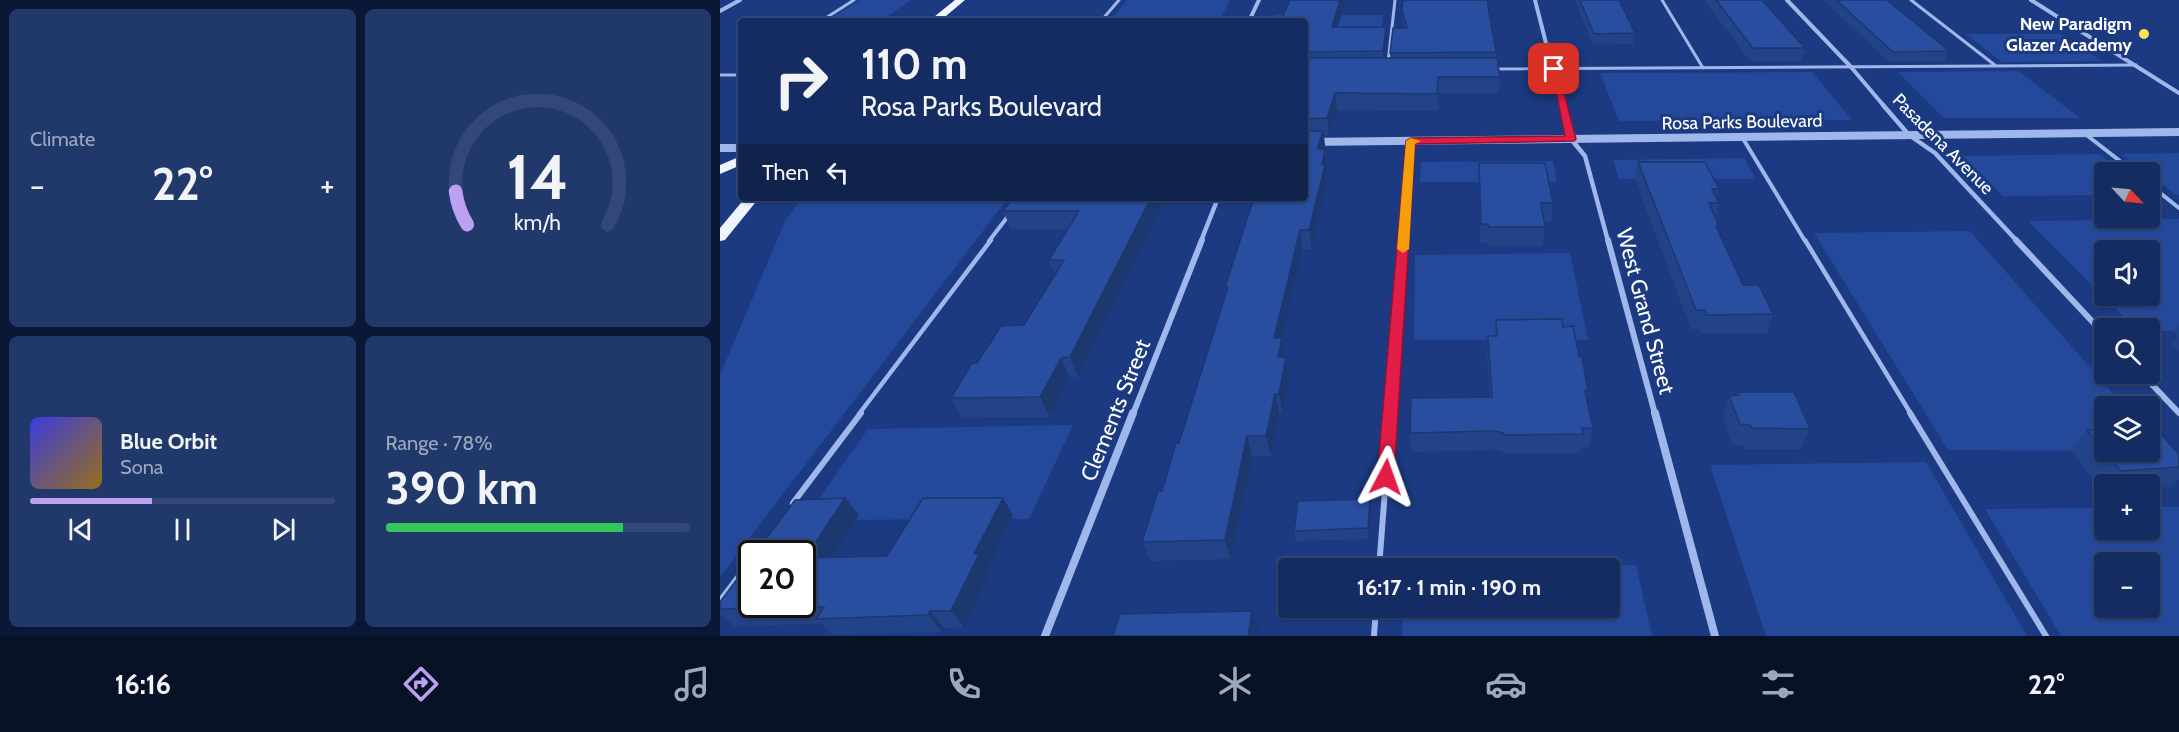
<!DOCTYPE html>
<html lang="en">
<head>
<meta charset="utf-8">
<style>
  body { margin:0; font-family:Cabin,sans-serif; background:#21386a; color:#f1f3f6; height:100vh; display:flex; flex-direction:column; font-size:22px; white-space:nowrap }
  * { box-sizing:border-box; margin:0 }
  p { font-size:20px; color:#9da7bd }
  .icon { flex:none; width:33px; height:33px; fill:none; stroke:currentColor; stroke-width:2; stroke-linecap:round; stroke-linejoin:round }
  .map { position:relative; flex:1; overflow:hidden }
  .side { display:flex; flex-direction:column; gap:9px; padding:9px; background:#0b1835; width:720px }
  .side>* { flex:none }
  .top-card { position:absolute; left:18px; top:18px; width:570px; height:183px; border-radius:6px; box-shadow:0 2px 4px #0004,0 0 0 2px #334876; background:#142c61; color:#f1f3f6; overflow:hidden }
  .needle { width:39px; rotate:116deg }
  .controls { position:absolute; left:1374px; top:162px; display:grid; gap:12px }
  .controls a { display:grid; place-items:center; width:66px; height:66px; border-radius:6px; background:#142c61; box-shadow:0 2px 4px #0004,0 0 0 2px #334876; font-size:30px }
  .speed { position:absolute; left:18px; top:540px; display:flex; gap:12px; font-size:30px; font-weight:700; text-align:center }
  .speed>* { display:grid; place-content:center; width:78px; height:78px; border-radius:50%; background:#142c61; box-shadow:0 2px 4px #0004,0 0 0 2px #334876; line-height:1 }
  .speed .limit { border:3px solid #111; border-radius:9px; background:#fff; color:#111 }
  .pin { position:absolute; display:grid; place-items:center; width:51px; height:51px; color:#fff; margin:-26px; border-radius:12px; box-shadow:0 3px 9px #0006 }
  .me { position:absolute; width:66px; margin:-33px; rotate:4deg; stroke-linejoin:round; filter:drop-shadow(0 0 4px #0008) }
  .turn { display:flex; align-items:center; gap:21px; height:126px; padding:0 24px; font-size:27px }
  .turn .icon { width:78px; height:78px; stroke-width:2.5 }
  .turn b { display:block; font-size:42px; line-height:51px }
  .then { display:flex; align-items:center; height:57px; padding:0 24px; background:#0003; gap:12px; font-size:22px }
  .big { font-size:45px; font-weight:700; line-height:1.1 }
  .side .widget { flex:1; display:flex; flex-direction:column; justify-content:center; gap:9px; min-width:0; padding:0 21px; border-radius:9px; background:#21386a }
  .side .dial { align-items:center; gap:0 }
  .dial svg { height:156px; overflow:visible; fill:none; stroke:#334876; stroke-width:7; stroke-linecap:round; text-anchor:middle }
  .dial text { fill:#f1f3f6; stroke:none }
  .song { display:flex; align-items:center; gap:18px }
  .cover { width:72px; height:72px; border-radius:9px; background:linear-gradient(135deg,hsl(240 70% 55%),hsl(40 70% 35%)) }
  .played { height:6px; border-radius:3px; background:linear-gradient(90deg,#bca0f2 40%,#334876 40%) }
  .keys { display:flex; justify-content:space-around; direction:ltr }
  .heat { display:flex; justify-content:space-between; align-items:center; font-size:33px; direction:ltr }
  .charge { height:9px; border-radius:4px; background:linear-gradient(90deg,#34c759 78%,#334876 0) }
  .side .tiles { flex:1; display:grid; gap:9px; grid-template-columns:repeat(2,1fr) }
  .trip { position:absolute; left:558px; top:558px; width:342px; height:60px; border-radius:6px; background:#142c61; box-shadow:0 2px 4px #0004,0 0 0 2px #334876; font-weight:700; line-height:60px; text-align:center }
  .tabs { display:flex; height:96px; justify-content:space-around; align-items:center; background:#081227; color:#9da7bd }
  .tabs .icon { width:42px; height:42px }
  .tabs .active { color:#bca0f2 }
  .tabs b { font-size:27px; color:#f1f3f6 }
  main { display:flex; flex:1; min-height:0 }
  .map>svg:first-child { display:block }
  .green { fill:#24499a; fill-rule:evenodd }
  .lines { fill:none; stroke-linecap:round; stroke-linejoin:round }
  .service-far3 { stroke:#9fb7ea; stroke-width:3 }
  .service-far2 { stroke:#9fb7ea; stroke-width:4 }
  .service-far1 { stroke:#9fb7ea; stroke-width:4.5 }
  .service { stroke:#9fb7ea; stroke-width:6 }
  .minor-far3 { stroke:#9fb7ea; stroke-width:4 }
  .minor-far2 { stroke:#9fb7ea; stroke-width:4.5 }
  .minor-far1 { stroke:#9fb7ea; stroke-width:6 }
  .minor { stroke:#9fb7ea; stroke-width:8 }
  .tertiary { stroke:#9fb7ea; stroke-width:8 }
  .trunk { fill:#f0f4fe; fill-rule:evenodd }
  .wall { fill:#234389 }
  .shaded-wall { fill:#1d376f }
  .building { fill:#294e9f; stroke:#1d376f; stroke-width:1.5 }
  .route { fill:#e11d48; stroke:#92132f; stroke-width:1.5 }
  .slow { fill:#f59e0b }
  .poi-dot { fill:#fce35b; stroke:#1b3a81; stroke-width:2 }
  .labels { text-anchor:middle; stroke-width:6; stroke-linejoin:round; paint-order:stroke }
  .far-poi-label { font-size:18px; font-weight:bold; fill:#fff; stroke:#1b3a81; text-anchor:end }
  .far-street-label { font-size:18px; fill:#fff; stroke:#1b3a81 }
  .street-label { font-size:22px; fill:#fff; stroke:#1b3a81 }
</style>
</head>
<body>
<main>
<section class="side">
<div class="tiles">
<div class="widget"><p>Climate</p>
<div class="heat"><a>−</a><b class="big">22°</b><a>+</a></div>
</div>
<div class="widget dial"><svg viewBox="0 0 100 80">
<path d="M14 69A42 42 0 1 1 86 69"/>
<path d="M14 69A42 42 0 0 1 8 52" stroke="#bca0f2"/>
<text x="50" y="56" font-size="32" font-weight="700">14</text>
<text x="50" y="72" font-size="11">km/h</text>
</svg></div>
<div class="widget">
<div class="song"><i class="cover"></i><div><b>Blue Orbit</b><p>Sona</p></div></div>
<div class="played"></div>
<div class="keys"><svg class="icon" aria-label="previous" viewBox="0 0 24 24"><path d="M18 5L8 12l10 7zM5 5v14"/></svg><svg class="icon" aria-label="pause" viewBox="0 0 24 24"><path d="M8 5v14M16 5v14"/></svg><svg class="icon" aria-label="next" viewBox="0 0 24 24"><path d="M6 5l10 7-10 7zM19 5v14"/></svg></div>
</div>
<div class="widget"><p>Range · 78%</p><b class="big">390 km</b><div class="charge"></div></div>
</div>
</section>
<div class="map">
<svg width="1459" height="636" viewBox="0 0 1459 636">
  <rect width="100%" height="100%" fill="#1b3a81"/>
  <path class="green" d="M139,0H191L161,21H107Z
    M407,0H510L499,21H390Z
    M555,15H663L661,33L585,34V21H552Z
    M1246,34H1340L1382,61L1282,62Z
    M1298,71L1360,118H1224L1178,72Z
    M1092,72L1132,120L899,121L880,73Z
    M1459,153V195H1456L1430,175V172H1426L1401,154Z
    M1379,154L1402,172H1384V195L1283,196L1243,156Z
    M1024,158L1036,179H899L893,160Z
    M833,161L837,182H700L701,162Z
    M82,198H288L0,577V375L66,219Z
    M1459,219V331H1430V328H1415L1308,221ZM1384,250H1430V296H1384Z
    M1250,231L1404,406H1384V451L1228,450L1094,233Z
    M850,253L868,340H694L695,255Z
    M353,425L309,519L84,520L148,429Z
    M1206,462L1307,636H1046L990,465Z
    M1430,507H1459V636H1341L1265,509L1384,508V530H1430ZM1384,562H1430V608H1384Z
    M916,565L932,636H682L683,608H890V568H691Z"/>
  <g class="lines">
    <path class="service-far3" d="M942,0L983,68
      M1191,0L1276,66
      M101,21L134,0
      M381,21L399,0
      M668,63L675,0
      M774,69L1416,65
      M0,75H21"/>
    <path class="service-far2" d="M1364,133L1414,172
      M1022,137L1085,241
      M1430,185L1459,208
      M269,241L289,215
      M683,241L691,141"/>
    <path class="service-far1" d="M1085,240L1191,414
      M139,414L271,240
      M671,414L684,240"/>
    <path class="service" d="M1190,413L1326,636
      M73,503L141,413
      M659,568L671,413
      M0,601L32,559
      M654,636L656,608"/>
    <path class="minor-far3" d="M815,0L842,106
      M1067,0L1131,67L1164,106
      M1311,0L1459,93
      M0,11L20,0
      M529,21L539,0"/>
    <path class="minor-far2" d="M842,105L851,139L865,156L888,241
      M1163,105L1189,135L1215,153L1297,241
      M481,241L498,198"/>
    <path class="minor-far1" d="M888,240L935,414
      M1296,240L1384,334
      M1422,374L1459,413
      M413,414L482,240"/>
    <path class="minor" d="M935,413L995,636
      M325,636L413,413"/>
    <path class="tertiary" d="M585,142L1459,132
      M0,148H21"/>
    <path class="trunk" d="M235,0H245L220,21H209Z
      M21,156V165L0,174V165Z
      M25,198H39L5,240L0,241V228Z"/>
  </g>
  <path class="wall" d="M570,0H626L618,27H666V42L665,58H671L670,53L684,28L682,10L776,52V58L780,77L779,93H718V111L617,110L609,135H604L607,167L606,174L607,183L592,249H582L562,338L569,377L563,413H559L551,456H532L511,559L431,561L422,542L442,491L459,443L506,291L505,287L585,198V21Z
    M855,0H899L915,33L913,44L873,45Z
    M984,0H1042L1085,48L1081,61H1030Z
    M1103,0H1167L1229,51L1224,61L1169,62Z
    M918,162L999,189L997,199L999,203L995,218L999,226L998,230L1023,285L1053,314L1047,333H981L980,329H971L915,179Z
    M759,163L833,203L831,222H824L825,227L823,246H768V243H760Z
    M445,198L358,377H349L330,417L242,418L231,398L257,363L304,325L335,275L329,260L348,229H291L283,211Z
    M776,320L843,327L859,356L868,391L866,399L873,428L869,447H861L860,453L783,454V451L773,450L691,452L690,433L770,397L767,355L768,336H775Z
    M1459,324V351L1452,345L1458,337L1453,332Z
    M1018,392L1090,429L1081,449H1024L1023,445H1012L1003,416L1009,396L1017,395Z
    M1367,430L1459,454V479L1451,487L1430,488V484H1384V491H1383L1351,451Z
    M125,498L139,515L112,558L167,556L293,515L268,568L270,571L244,627L224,628L222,632L113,635L102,624L14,626L0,614V602Z
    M651,510L649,539L576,541L574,531Z"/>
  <path class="shaded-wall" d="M620,0H626L613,42L612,27Z
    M666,27V42L664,67L663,51Z
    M615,93L617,110L609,135L607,118Z
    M603,131L605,148L600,167L597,149Z
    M605,149L607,167L606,174L607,183L592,249L589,230Z
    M431,198H445L358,377L350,357Z
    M580,230L582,249L561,344L562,338L569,377L563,413L559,394L561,377L554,338Z
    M341,358L349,377L330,417L320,397Z
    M555,394L559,413L551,456L546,436Z
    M527,436L532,456L511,559L505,540Z
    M125,498L139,515L101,575L85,558Z
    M283,498L293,515L268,568L270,571L244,627L231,611L254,554Z
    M650,499L651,510L649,539L648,528Z
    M210,611L224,628L222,632L208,615Z
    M532,611L538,630L537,636H528Z"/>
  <path class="building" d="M570,0H620L612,27H666L663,51L585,52V21H561Z
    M683,0H767L776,52L670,53L673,28H687L682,10Z
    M860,0H899L915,33L874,34Z
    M996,0H1042L1085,48H1033Z
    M1116,0H1167L1229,51L1173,52Z
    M585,58H777L780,77H718L717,94L615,93L607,118L585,119Z
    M585,131H603L597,149H605L602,165H605L589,230H580L554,338H562L558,357H566L559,394H555L546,436H527L505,540L422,542L438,491H442L456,443H459L508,287H505L534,198H585Z
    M918,162H985L999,189H992L999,203H989L999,226H996L1023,285H1039L1053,314L986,315L985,310H976Z
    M759,163H825L833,203H821L825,227H768V224H761Z
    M293,198H431L350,357L341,358L320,397L231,398L252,363H257L281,326L304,325L344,260H329L359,211H283Z
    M842,319L843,327L853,326L859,356H862L868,391H865L873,428H862L863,434L784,435V433L774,431L690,433L691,398L772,397L768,336H777L776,320Z
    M1018,392H1074L1090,429L1032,428L1030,425L1020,424L1009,396L1019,395Z
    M1367,430H1384V451Z
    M1430,432H1439L1459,454V467L1401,471L1385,452H1430Z
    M125,498L85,558L167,556L203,498H283L254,554H259L231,611H210L208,615L96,619L104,607L0,609V602L32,559V604H82V554H35L75,500Z
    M650,499L648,528L574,531L578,501Z
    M532,611L528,636H393L400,614Z"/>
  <path class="route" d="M831,67L838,69L856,139L854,141L695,144L674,477L672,482L666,484L660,482L657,477L686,141L691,138L845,136Z"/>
  <path class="slow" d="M691,138L701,141L695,144L689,249L683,253L677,249L686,141Z"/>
  <circle class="poi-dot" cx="1424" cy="34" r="6"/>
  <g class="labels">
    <g class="far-poi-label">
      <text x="1412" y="30">New Paradigm<tspan x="1412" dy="21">Glazer Academy</tspan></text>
    </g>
    <g class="far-street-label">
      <text transform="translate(1022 122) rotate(-1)" y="6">Rosa Parks Boulevard</text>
      <text transform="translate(1223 144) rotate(45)" y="6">Pasadena Avenue</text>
    </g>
    <g class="street-label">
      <text transform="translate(926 311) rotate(75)" y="8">West Grand Street</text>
      <text transform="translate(395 410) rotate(-68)" y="8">Clements Street</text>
    </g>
  </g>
</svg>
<div class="controls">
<a><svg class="needle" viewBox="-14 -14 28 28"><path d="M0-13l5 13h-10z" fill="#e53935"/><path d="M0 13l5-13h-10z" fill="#9da7bd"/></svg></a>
<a><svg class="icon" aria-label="sound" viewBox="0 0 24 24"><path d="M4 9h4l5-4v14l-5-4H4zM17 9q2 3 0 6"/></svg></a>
<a><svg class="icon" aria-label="search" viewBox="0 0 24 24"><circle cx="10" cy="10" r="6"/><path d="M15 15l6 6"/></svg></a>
<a><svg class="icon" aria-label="layers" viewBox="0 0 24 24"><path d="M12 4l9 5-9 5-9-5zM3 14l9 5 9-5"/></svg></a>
<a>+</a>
<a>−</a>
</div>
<div class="speed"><div class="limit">20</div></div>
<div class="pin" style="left:834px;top:69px;background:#d93025"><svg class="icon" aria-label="arrive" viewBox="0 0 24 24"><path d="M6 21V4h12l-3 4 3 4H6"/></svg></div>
<svg class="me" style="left:666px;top:477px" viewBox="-20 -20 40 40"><path d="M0-17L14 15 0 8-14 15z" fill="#e11d48" stroke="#fff" stroke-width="4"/></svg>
<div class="trip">16:17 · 1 min · 190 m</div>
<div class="top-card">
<div class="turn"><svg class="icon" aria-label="right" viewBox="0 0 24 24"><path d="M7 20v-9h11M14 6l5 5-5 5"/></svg><div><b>110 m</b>Rosa Parks Boulevard</div></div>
<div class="then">Then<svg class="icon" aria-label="left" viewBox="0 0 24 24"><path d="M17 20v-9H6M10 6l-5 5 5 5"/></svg></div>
</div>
</div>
</main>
<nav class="tabs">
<b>16:16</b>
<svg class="icon active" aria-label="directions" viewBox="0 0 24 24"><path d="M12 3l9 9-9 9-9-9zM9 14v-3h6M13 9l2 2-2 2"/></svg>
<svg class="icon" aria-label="music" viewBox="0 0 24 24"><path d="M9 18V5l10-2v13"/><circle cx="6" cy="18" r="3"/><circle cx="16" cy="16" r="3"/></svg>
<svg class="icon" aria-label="phone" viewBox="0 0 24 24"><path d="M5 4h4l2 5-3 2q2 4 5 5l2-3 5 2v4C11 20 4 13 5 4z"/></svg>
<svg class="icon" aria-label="climate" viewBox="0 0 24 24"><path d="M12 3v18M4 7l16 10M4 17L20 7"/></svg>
<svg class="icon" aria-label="car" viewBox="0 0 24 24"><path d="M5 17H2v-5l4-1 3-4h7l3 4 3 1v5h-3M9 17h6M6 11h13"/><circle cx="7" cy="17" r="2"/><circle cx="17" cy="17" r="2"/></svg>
<svg class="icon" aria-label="filters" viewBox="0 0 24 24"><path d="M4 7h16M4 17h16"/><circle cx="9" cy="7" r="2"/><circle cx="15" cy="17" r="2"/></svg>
<b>22°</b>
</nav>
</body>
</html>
